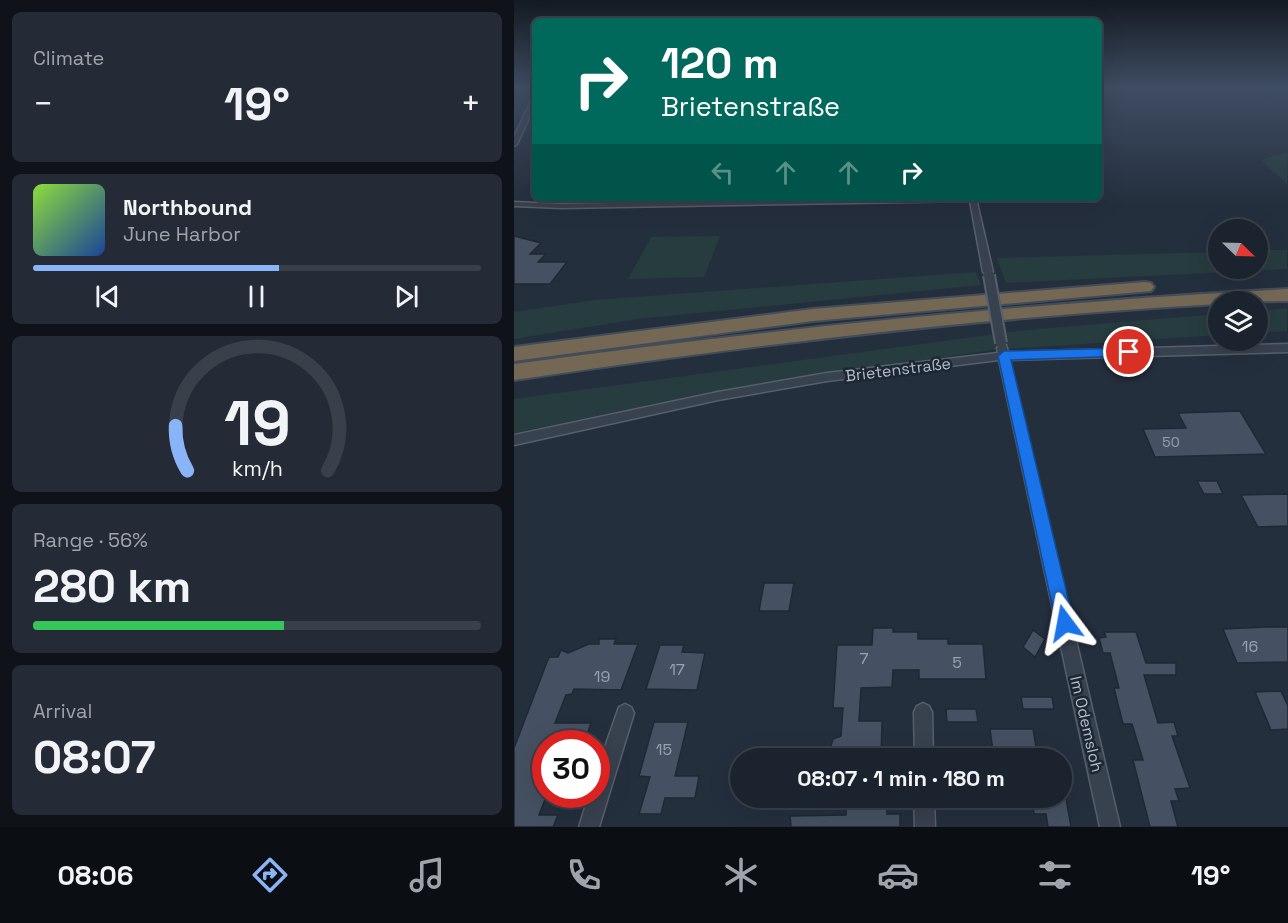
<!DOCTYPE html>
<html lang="en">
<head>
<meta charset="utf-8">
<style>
  body { margin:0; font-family:"Space Grotesk",sans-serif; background:#242b36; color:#f1f3f6; height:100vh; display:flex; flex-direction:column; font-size:22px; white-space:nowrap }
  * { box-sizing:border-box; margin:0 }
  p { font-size:20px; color:#a0a4aa }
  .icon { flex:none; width:33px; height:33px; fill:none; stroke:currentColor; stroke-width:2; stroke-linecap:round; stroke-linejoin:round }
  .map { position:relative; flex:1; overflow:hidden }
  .sheet { display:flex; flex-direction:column; gap:12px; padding:12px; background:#0f1319; width:514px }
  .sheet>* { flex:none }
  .banner { position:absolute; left:18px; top:18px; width:570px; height:183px; border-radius:9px; box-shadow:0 6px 24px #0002,0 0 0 2px #39404a; background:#00695c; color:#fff; overflow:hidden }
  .needle { width:39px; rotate:113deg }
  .tools { position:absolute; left:694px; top:219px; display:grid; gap:12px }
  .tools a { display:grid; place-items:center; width:60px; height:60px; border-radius:50%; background:#1b232e; box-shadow:0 6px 24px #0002,0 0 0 2px #39404a; font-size:30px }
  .speed { position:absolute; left:18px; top:730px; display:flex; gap:12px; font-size:30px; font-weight:700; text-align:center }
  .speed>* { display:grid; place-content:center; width:78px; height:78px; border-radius:50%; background:#1b232e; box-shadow:0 6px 24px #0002,0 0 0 2px #39404a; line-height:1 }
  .speed .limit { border:9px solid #d22; background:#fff; color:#111 }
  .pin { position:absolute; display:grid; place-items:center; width:51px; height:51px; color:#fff; margin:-26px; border:3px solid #fff; border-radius:50%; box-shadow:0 2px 6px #0007 }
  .me { position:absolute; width:66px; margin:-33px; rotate:347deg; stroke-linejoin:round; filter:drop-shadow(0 0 4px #0008) }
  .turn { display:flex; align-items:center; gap:21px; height:126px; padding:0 30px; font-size:27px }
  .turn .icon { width:78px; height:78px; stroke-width:2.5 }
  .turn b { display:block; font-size:42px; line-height:51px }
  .lanes { display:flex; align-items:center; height:57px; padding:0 30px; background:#0003; justify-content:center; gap:30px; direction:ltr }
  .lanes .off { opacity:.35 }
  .big { font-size:45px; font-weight:700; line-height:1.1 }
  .sheet .widget { flex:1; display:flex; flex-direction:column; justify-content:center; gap:9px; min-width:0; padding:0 21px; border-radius:9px; background:#242b36 }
  .sheet .dial { align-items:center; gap:0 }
  .dial svg { height:156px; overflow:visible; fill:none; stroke:#39404a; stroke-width:7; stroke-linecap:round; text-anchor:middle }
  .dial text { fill:#f1f3f6; stroke:none }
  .song { display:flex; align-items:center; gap:18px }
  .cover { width:72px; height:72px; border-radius:9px; background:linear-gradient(135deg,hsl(90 70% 55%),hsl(220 70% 35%)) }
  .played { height:6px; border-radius:3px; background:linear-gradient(90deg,#8ab4f8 55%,#39404a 55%) }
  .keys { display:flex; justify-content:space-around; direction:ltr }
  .heat { display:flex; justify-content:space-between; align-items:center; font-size:33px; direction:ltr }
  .charge { height:9px; border-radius:4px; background:linear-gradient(90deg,#34c759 56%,#39404a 0) }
  .trip { position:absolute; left:216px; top:748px; width:342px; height:60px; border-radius:30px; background:#1b232e; box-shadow:0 6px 24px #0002,0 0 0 2px #39404a; font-weight:700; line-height:60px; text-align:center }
  .tabs { display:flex; height:96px; justify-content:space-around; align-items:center; background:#0b0e12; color:#a0a4aa }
  .tabs .icon { width:42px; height:42px }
  .tabs .active { color:#8ab4f8 }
  .tabs b { font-size:27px; color:#f1f3f6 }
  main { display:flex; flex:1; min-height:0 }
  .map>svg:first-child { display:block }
  .green { fill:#263c3f }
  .building { fill:#455162; stroke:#1f2835; stroke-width:1.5 }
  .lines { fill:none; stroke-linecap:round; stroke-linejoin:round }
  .street-casing { stroke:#565f6c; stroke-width:3 }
  .highway-casing { stroke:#434c59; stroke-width:4 }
  .street { fill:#38414e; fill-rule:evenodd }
  .highway { fill:#746855; fill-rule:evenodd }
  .street-bridge-far1-casing { stroke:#565f6c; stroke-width:10; stroke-linecap:butt }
  .street-bridge-casing { stroke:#565f6c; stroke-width:14; stroke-linecap:butt }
  .street-bridge-far1 { stroke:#38414e; stroke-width:8 }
  .street-bridge { stroke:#38414e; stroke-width:10 }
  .route { fill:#1a73e8; stroke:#114b97; stroke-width:1.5 }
  .labels { text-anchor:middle; stroke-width:5; stroke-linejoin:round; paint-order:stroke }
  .number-label { font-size:14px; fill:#98a1af }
  .street-label { font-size:16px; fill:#b4bcc9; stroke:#1d2633 }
  .near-number-label { font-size:16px; fill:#98a1af }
</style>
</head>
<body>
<main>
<section class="sheet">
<div class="widget"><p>Climate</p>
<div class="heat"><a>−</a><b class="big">19°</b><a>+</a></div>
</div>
<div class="widget">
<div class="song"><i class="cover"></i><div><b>Northbound</b><p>June Harbor</p></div></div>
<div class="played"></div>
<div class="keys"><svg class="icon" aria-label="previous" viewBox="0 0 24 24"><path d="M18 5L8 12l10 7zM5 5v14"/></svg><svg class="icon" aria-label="pause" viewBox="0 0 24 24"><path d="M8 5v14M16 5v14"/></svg><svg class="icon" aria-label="next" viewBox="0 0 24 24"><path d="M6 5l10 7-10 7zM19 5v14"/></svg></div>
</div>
<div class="widget dial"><svg viewBox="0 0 100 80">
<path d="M14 69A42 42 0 1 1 86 69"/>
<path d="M14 69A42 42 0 0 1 8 46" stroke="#8ab4f8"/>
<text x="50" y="56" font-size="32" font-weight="700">19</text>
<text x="50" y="72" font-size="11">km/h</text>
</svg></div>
<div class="widget"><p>Range · 56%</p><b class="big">280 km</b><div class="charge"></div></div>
<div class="widget"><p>Arrival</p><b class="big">08:07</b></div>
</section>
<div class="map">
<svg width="774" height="827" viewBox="0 0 774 827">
  <rect width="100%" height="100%" fill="#242f3e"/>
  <path class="green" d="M773,152H774L773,184L747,160Z
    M206,236L190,277L114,279L137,237Z
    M744,250H773V269L492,283L483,258L705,252V268H744Z
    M462,272L467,285L123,319L0,339V312L81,300Z
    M773,308V331L744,333V311Z
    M705,314V335L478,350L192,393L0,433V399L511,330Z"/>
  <path class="building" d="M0,236L27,243L16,254H32L24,262H53L36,284H0Z
    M726,411L752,454L641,457L629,429L672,428L664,413Z
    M683,481H703L709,494H690Z
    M774,494V526L744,527L727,495Z
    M250,583H280L275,611H245Z
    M752,627H774V662L723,663L709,629Z
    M359,628H379V632H404V639H434V644H469L472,679H405V670H379L378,687L347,688L345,721H368L367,759H313L319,739L327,736L329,708H319L323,645H358Z
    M519,630L531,639L521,657L509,647Z
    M590,632H622L632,663H662V675H630L644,723L660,722L664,736H658L676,788L661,789L665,801H657L664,827H636L619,760H629L618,724H609L600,688H605L596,653H589L585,638L592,637Z
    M85,639H102L100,644H124L107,690L60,689L58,694L52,695L41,723H77L70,744H32V797L25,815H44L39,827H0V748L35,657H44L47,650L54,653L75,644H85Z
    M146,645H170L168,652L191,653L183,690L132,689Z
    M767,691L774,706V729L757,730L741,692Z
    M507,697H538L540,709H509Z
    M432,709H462L464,722H433Z
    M140,722H174L161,776H185L181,798H151L147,814H125L136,777L125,776Z
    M476,729H519L524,759H480Z
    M333,798H373V814H386V827H277L276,816L332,815Z
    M518,798H552L557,827H534L532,814H520Z"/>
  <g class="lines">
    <defs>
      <path id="street" d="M21,97V105L3,144L0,146V137L18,99Z
        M382,198H462L479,272L477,274L474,275L469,272L456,201L47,208L0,206V202L47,204Z
        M488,344L492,345L494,352L774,344V352L496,360L606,827H586L485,360L313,381L204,400L0,445V435L204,392L313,373L484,353L483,348Z
        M409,703L415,706L418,712L419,759H401L400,712L403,706Z
        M111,704L117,707L120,713L85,827H65L75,795H82V773L105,707Z
        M400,798H420L421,827H401Z"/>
      <path id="highway" d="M631,282L637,283L640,287L637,291L299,321L0,361V347L299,309Z
        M774,289V301L705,302V304C469,317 234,345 0,380V364C257,329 514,303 774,289Z"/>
    </defs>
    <use href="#street" class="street-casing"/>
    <use href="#highway" class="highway-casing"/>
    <use href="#street" class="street"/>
    <use href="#highway" class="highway"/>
    <defs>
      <path id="street-bridge-far1" d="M474,272L475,277"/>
      <path id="street-bridge" d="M475,275L487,343"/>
    </defs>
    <use href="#street-bridge-far1" class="street-bridge-far1-casing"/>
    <use href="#street-bridge" class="street-bridge-casing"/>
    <use href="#street-bridge-far1" class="street-bridge-far1"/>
    <use href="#street-bridge" class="street-bridge"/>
  </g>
  <linearGradient id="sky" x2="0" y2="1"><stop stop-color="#141a22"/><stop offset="0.43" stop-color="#3f4d63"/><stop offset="1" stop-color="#3f4d63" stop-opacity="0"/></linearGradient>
  <rect width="774" height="204" fill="url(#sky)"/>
  <path class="route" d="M615,348L621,352L615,356L497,360L560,623L557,629L551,632L544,629L542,623L484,356L490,351Z"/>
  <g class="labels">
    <g class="number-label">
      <text x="657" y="447">50</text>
    </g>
    <g class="street-label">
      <text transform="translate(384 369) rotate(-7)" y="6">Brietenstraße</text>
      <text transform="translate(573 724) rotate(77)" y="6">Im Odemsloh</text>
    </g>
    <g class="near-number-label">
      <text x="736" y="652">16</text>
      <text x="350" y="664">7</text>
      <text x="443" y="668">5</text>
      <text x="163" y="675">17</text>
      <text x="88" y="682">19</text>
      <text x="150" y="755">15</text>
    </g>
  </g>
</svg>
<div class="tools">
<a><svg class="needle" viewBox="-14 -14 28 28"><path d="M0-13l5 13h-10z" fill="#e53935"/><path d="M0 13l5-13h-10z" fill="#a0a4aa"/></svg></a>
<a><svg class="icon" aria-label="layers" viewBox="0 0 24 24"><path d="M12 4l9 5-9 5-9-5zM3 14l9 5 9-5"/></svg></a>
</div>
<div class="speed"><div class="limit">30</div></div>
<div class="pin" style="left:615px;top:352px;background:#d93025"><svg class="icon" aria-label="arrive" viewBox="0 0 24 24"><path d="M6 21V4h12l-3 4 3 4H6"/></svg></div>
<svg class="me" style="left:551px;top:623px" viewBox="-20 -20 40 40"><path d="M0-17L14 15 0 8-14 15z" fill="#1a73e8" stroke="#fff" stroke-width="4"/></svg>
<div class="trip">08:07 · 1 min · 180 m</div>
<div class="banner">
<div class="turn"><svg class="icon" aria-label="right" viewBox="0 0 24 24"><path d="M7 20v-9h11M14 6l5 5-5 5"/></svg><div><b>120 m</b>Brietenstraße</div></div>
<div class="lanes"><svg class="icon off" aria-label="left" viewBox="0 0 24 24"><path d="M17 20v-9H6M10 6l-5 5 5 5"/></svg><svg class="icon off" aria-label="ahead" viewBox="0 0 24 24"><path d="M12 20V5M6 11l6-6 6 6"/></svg><svg class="icon off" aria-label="ahead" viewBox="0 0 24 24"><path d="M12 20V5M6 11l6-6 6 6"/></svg><svg class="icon" aria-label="right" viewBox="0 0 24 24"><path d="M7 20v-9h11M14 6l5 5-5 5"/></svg></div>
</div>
</div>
</main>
<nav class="tabs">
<b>08:06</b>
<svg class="icon active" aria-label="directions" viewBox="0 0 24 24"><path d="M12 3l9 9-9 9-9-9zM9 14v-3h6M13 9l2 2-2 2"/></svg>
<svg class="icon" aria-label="music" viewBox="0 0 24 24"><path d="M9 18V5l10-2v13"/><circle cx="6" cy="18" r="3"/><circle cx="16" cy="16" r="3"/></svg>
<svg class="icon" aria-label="phone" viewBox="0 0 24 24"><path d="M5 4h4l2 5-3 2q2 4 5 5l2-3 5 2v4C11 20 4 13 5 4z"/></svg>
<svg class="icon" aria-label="climate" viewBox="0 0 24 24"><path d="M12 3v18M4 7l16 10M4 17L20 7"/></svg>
<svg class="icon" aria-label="car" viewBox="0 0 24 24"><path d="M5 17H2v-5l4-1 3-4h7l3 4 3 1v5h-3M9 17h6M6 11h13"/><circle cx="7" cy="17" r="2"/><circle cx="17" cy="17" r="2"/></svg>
<svg class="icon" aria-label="filters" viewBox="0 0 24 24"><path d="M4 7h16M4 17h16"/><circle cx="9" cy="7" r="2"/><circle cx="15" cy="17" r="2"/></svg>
<b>19°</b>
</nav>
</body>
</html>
